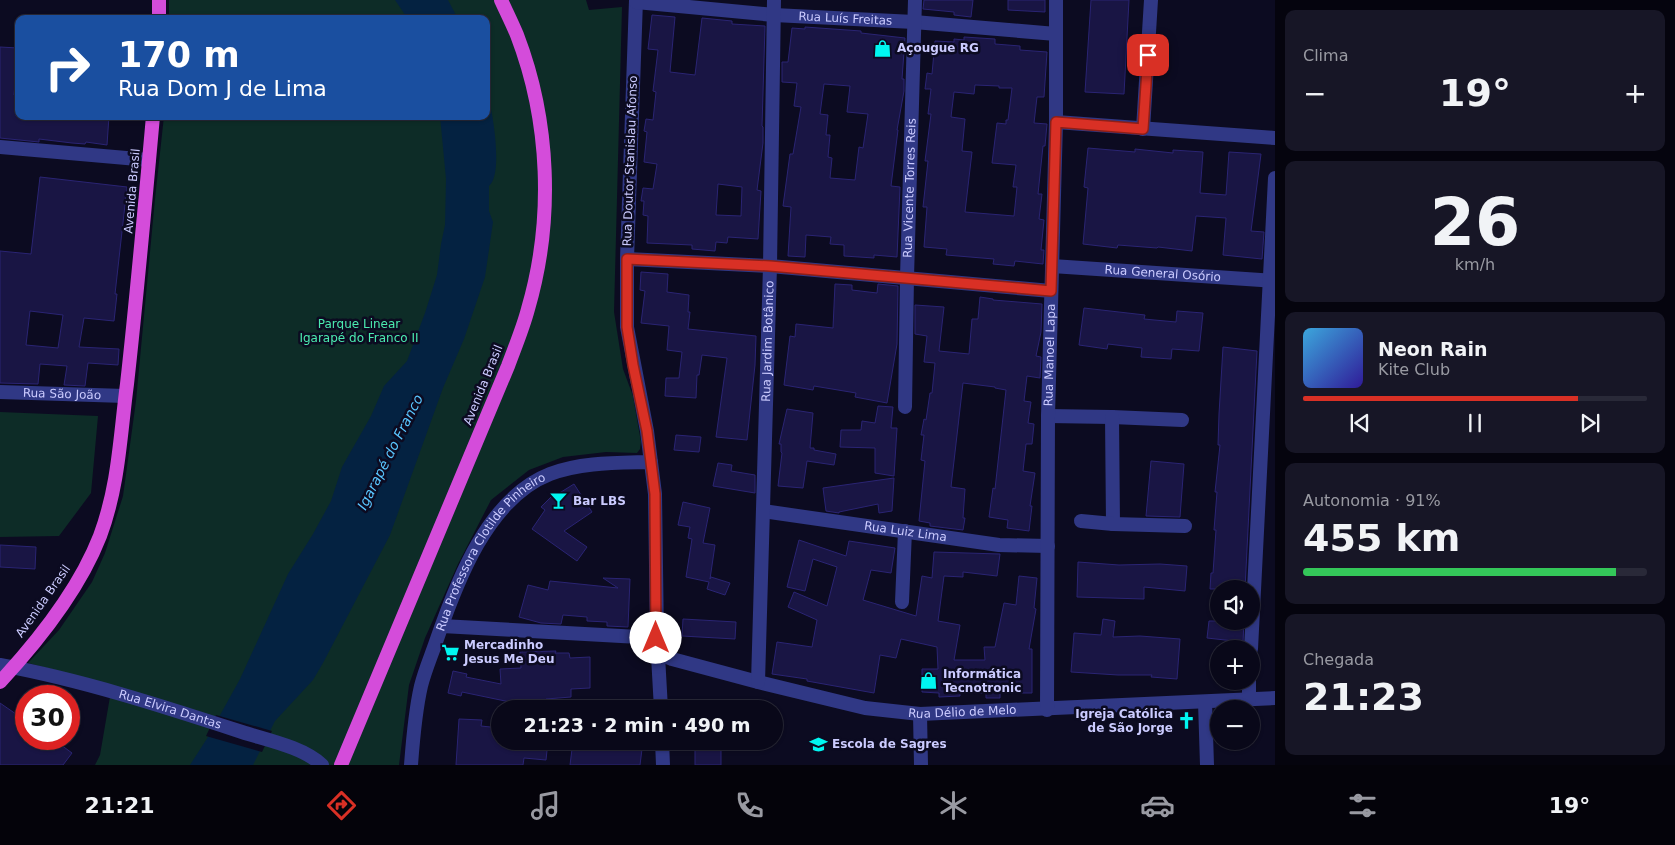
<!DOCTYPE html>
<html lang="pt">
<head>
<meta charset="utf-8">
<style>
  body { margin:0; font-family:"DejaVu Sans",sans-serif; background:#171626; color:#f1f3f6; height:100vh; display:flex; flex-direction:column; font-size:19px; white-space:nowrap }
  * { box-sizing:border-box; margin:0 }
  p { font-size:16px; color:#999aa2 }
  .icon { flex:none; width:28px; height:28px; fill:none; stroke:currentColor; stroke-width:2; stroke-linecap:round; stroke-linejoin:round }
  .map { position:relative; flex:1; overflow:hidden }
  .drawer { display:flex; flex-direction:column; gap:10px; padding:10px; background:#05040e; width:400px }
  .drawer>* { flex:none }
  .hud { position:absolute; left:15px; top:15px; width:475px; height:105px; border-radius:10px; box-shadow:0 1px 4px #0004,0 0 0 1px #292938; background:#1a4fa0; color:#fff; overflow:hidden }
  .controls { position:absolute; left:1210px; top:580px; display:grid; gap:10px }
  .controls a { display:grid; place-items:center; width:50px; height:50px; border-radius:50%; background:#090819; box-shadow:0 1px 4px #0004,0 0 0 1px #292938; font-size:25px }
  .speed { position:absolute; left:15px; top:685px; display:flex; gap:10px; font-size:25px; font-weight:700; text-align:center }
  .speed>* { display:grid; place-content:center; width:65px; height:65px; border-radius:50%; background:#090819; box-shadow:0 1px 4px #0004,0 0 0 1px #292938; line-height:1 }
  .speed .limit { border:8px solid #d22; background:#fff; color:#111 }
  .pin { position:absolute; display:grid; place-items:center; width:42px; height:42px; color:#fff; margin:-21px; border-radius:10px; box-shadow:0 2px 8px #0006 }
  .me { position:absolute; width:55px; margin:-28px; rotate:0deg; stroke-linejoin:round; filter:drop-shadow(0 0 4px #0008) }
  .turn { display:flex; align-items:center; gap:18px; height:105px; padding:0 20px; font-size:22px }
  .turn .icon { width:65px; height:65px; stroke-width:2.5 }
  .turn b { display:block; font-size:35px; line-height:42px }
  .big { font-size:38px; font-weight:600; line-height:1.1 }
  .drawer .tile { flex:1; display:flex; flex-direction:column; justify-content:center; gap:8px; min-width:0; padding:0 18px; border-radius:10px; background:#171626 }
  .drawer .dial { align-items:center; gap:0 }
  .dial b { font-size:65px; line-height:1 }
  .song { display:flex; align-items:center; gap:15px }
  .cover { width:60px; height:60px; border-radius:8px; background:linear-gradient(135deg,hsl(200 70% 55%),hsl(250 70% 35%)) }
  .played { height:5px; border-radius:2px; background:linear-gradient(90deg,#d93025 80%,#292938 80%) }
  .keys { display:flex; justify-content:space-around; direction:ltr }
  .heat { display:flex; justify-content:space-between; align-items:center; font-size:28px; direction:ltr }
  .charge { height:8px; border-radius:4px; background:linear-gradient(90deg,#34c759 91%,#292938 0) }
  .trip { position:absolute; left:491px; top:700px; width:292px; height:50px; border-radius:25px; background:#090819; box-shadow:0 1px 4px #0004,0 0 0 1px #292938; font-weight:600; line-height:50px; text-align:center }
  .tab-bar { display:flex; height:80px; justify-content:space-around; align-items:center; background:#04030a; color:#999aa2 }
  .tab-bar .icon { width:35px; height:35px }
  .tab-bar .active { color:#d93025 }
  .tab-bar b { font-size:22px; color:#f1f3f6 }
  main { display:flex; flex:1; min-height:0 }
  .map>svg:first-child { display:block }
  .green { fill:#0d2c27 }
  .water { fill:#042241 }
  .pier { fill:#0c0b21 }
  .building { fill:#191544; stroke:#2a2473; fill-rule:evenodd }
  .lines { fill:none; stroke-linecap:round; stroke-linejoin:round }
  .minor { stroke:#303885; stroke-width:14 }
  .tertiary { stroke:#303885; stroke-width:14 }
  .trunk { stroke:#d44cda; stroke-width:14 }
  .route-casing { stroke:#8d1f18; stroke-width:12 }
  .route { stroke:#d93025; stroke-width:9 }
  .labels { text-anchor:middle; stroke-width:5; stroke-linejoin:round; paint-order:stroke }
  .street-label { font-size:12px; fill:#cbcbff; stroke:#0c0b21 }
  .poi-label { font-size:12px; font-weight:bold; fill:#cbcbff; stroke:#0c0b21; text-anchor:start }
  .park-label { font-size:12px; fill:#4bebb0; stroke:#0c0b21 }
  .water-label { font-size:14px; font-style:italic; fill:#59c6ff; stroke:#0c0b21 }
</style>
</head>
<body>
<main>
<div class="map">
<svg width="1275" height="765" viewBox="0 0 1275 765">
  <rect width="100%" height="100%" fill="#0c0b21"/>
  <path class="green" d="M169,0H586L589,10L622,7L614,312L623,369L633,396L641,442L640,449L637,453L606,452L563,457L529,470L491,500L458,564L425,638L409,685L399,765H95L100,755L112,685L28,663L59,630L92,582L105,553L123,496L136,401L155,199L164,116H486V19H169Z
    M0,412L98,416L91,493L59,536L0,537Z"/>
  <path class="water" d="M395,0H448L458,19H408Z
    M486,88C492,107 504,173 489,186V211L493,222L485,277L464,339L443,388L390,535L323,663L313,680L275,721L253,765H190L208,737L240,679L288,574L313,534L331,501L342,467L371,416L384,386L407,361L425,313L437,275L441,244L445,225L446,179L440,116H486Z"/>
  <path class="pier" d="M216,715L272,731L262,752L206,736Z"/>
  <path class="building" d="M924,0H973L971,17L954,15V12L923,9Z
    M1008,0H1045V12L1008,10Z
    M1091,0H1129L1124,94L1085,92Z
    M652,15L675,17L670,72L695,75L702,18L732,21V24L765,26L762,126L763,127V143L757,190L761,191L758,239L728,237L727,243L716,242L715,251L692,249V245L647,243L648,216L643,215L644,201H641L643,188L653,189L657,164L644,162L647,132L644,131L646,119L653,120L656,92L653,91L658,50L648,49ZM718,184L742,187L741,216L716,215Z
    M805,27L861,31V33L905,38L902,79H904V91L897,130H898L891,186L900,187L897,257L874,255V258L844,256V245L830,244L831,237L806,235L805,257L788,256L791,207L783,206L790,154H793L801,107L794,106L797,83L782,82V62H788L792,28L805,29ZM824,84L850,86L847,112L868,114L863,148L859,147L855,180L830,178L832,158L828,157L830,135H826L828,115L820,114Z
    M964,37L995,39V44L1020,46V50L1047,52L1044,97H1037L1034,123L1047,124L1045,146H1043L1038,194H1042L1039,219L1044,220L1041,250H1044L1043,264L1015,261L1014,266L993,264L994,259L946,255L947,249L924,247L927,207H923L928,161H925L931,114H928L931,89H925L927,73L932,74L935,41L954,42V39L964,40ZM975,85L999,86V88H1012L1008,120H1006V124L997,123L992,163L1016,165L1013,187H1017L1014,216L965,212L972,152L962,151L965,119L951,117L954,92L974,94Z
    M0,47L18,48L14,95H18L16,116H109L107,145L86,142L85,144L72,143L39,139V142L0,138Z
    M1088,148L1135,152V149L1173,153V150L1203,152L1200,193L1226,195L1229,152L1261,154L1251,231L1264,232L1262,259L1223,255L1226,218L1196,216L1192,251L1158,247L1157,248L1118,245L1117,248L1083,244L1088,188L1084,187Z
    M40,177L127,187L115,294H117L114,321L84,318L79,347L119,349L118,365L88,363L85,386L64,385L67,366L40,364L38,384L0,383V251L31,254ZM30,311L63,315L58,348L26,345Z
    M641,272L668,274L667,292L689,295L688,312H690L688,329L756,336L755,365L747,440L716,437L727,358L702,355L699,375H697L696,398L665,396L666,378H679L682,352L667,350L669,326L641,323L645,291L640,290Z
    M835,284L852,285V290L877,293L878,284L898,286L897,344L887,403L855,397L856,393L814,386L813,390L784,385L790,336L795,337L796,324L833,328Z
    M980,297L993,299V300L1042,304L1041,332L1036,356L1041,357L1040,378L1027,376L1024,401L1031,402L1028,423L1034,424L1032,444H1026L1023,471L1035,473L1030,506H1032L1029,531L1007,528L1008,520L989,517L993,488L995,489L1006,390L995,388V387L963,383L951,487L965,489L963,518H965L963,530L930,526V523L919,521L925,461L921,460L924,435H921L924,419L926,420L930,393H932L935,363L924,362L927,336L915,334V305L944,307L939,351L969,354L972,319H978Z
    M1084,308L1145,315L1144,319L1176,322L1177,311L1203,313L1199,351L1172,349L1171,359L1141,357L1142,348L1108,344L1107,349L1079,345Z
    M1223,347L1257,351L1245,589H1210L1211,573H1213L1216,530H1214L1217,492H1215L1220,445H1218L1219,414Z
    M878,406L893,407L891,428H897L894,476L875,473V448L840,447L841,430H861L862,421L875,423Z
    M787,409L813,413L810,448H814V450L836,454L834,465L807,461L803,488L778,486L782,453L781,452V444H779Z
    M676,435L701,437L699,452L674,450Z
    M1151,461L1184,464L1180,517L1146,516Z
    M718,463L732,465L731,471L755,475V493L713,486Z
    M894,478L892,511L879,513L878,504L839,512V513L826,511L823,488Z
    M574,484L592,512L564,531L587,547L577,561L532,529L545,510L541,507L552,496L553,497Z
    M683,502L710,508L703,543L715,545L710,579L711,577L730,583L725,595L707,589L709,582L686,577L692,539L688,538L690,527L678,525Z
    M799,540L846,556L849,541L895,548L891,573L871,570L863,600L916,616L922,576L932,578L934,552L1000,554L997,576L963,572V577L944,576L938,621L960,625L954,660H985L984,647H995L1004,603L1016,605L1019,576L1037,578L1034,608L1036,609L1029,649H1032V693H1000V698H986V693H960V696L939,697V693L922,692V669H938L937,647L901,639L896,658L880,655L874,693L807,681V679L772,674L777,642L812,647L817,620L788,607L794,592L827,606L837,567L813,559L805,591L787,587Z
    M0,545L36,547L35,569L0,567Z
    M1078,562L1119,565L1160,564L1187,566L1185,591L1144,587V599L1077,597Z
    M603,578L630,579L628,627L607,626V622L587,621V617L563,615L561,624L541,623L519,617L528,585L548,590L550,581L618,588Z
    M683,619L736,622L735,639L682,636Z
    M1103,619L1115,621L1113,637L1140,636L1180,639L1177,679L1151,677L1152,675H1118L1071,672L1074,633L1101,635Z
    M1209,621H1244L1243,642L1207,638Z
    M556,651L555,653H569L570,658L590,657V688L571,689V697L546,699V709L527,706V701L510,702L462,692L461,696L448,693L453,671L467,674L466,677L501,684L500,669L521,668L520,652Z
    M0,703L26,721V739H53L72,753L63,765H0Z
    M459,719L482,720L481,726L500,728V741H548L546,760L524,758L523,765H456Z
    M573,741H643L640,765H570Z
    M695,741H721V765H695Z"/>
  <g class="lines">
    <g class="minor">
      <path d="M636,0L627,259V327L647,431L655,494L657,638L661,709"/>
      <path id="s1" d="M636,2L774,15L914,22L1056,34"/>
      <path d="M1056,122L1275,138"/>
      <path d="M1143,129L1151,0"/>
      <path d="M0,147L149,160"/>
      <path d="M627,259L770,266L1051,291"/>
      <path id="s2" d="M1052,266L1275,281"/>
      <path id="s3" d="M0,392L125,396"/>
      <path id="s4" d="M905,407L907,277L915,0"/>
      <path d="M1048,416L1112,417L1182,420"/>
      <path d="M1112,417L1113,524"/>
      <path id="s5" d="M763,511L999,545L1048,546"/>
      <path d="M1081,521L1113,524L1185,526"/>
      <path d="M902,602L905,531"/>
      <path d="M442,626L657,638"/>
      <path d="M1251,649L1275,178"/>
      <path id="s6" d="M658,653L672,659L758,682L865,708L920,714L1275,698"/>
      <path id="s7" d="M758,682L770,266L774,0"/>
      <path d="M1249,700V681"/>
      <path d="M1205,702L1207,765"/>
      <path id="s8" d="M1047,710L1048,416L1056,122V0"/>
      <path d="M920,714L921,765"/>
      <path d="M662,741L663,765"/>
      <path id="s9" d="M411,765C413,738 415,712 421,686C425,670 432,654 437,639C457,581 488,498 550,474C582,462 617,463 651,462"/>
    </g>
    <path class="tertiary" id="s10" d="M0,665C82,680 162,706 242,732C267,740 303,747 322,765"/>
    <path class="trunk" d="M159,19V0
      M0,682C39,640 79,590 100,536C119,485 120,436 127,384C137,295 145,205 153,116
      M341,765L508,366C515,347 523,328 528,309C554,220 550,121 517,35C512,23 506,11 501,0"/>
  </g>
  <g class="lines">
    <defs>
      <path id="route" d="M656,638L655,494L647,431L633,365L627,327V259L770,266L1051,291L1056,122L1143,129L1148,55"/>
    </defs>
    <use href="#route" class="route-casing"/>
    <use href="#route" class="route"/>
  </g>
  <defs>
    <symbol id="shop-bare" viewBox="-9 -9 18 18"><path d="M-5-2.5h2.3a2.7 3.5 0 0 1 5.4 0H5L5.5 6h-11ZM-1.5-2.5h3a1.5 2.3 0 0 0-3 0Z" fill="#00f6f1" stroke="#0c0b21" stroke-width="2.5" paint-order="stroke"/></symbol>
    <symbol id="bar-bare" viewBox="-9 -9 18 18"><path d="M-6-5H6L.8 .8V4.5H3.5V6h-7V4.5H-.8V.8Z" fill="#00f6f1" stroke="#0c0b21" stroke-width="2.5" paint-order="stroke"/></symbol>
    <symbol id="supermarket-bare" viewBox="-9 -9 18 18"><path d="M-6-5.5h2.5l.6 2H6L4.5 2H-2.5L-4.4-4H-6ZM-1.5 3.2a1.3 1.3 0 1 0 .1 0ZM3 3.2a1.3 1.3 0 1 0 .1 0Z" fill="#00f6f1" stroke="#0c0b21" stroke-width="2.5" paint-order="stroke"/></symbol>
    <symbol id="church-bare" viewBox="-9 -9 18 18"><path d="M-1.2-6h2.4v3.5h3.3v2.4h-3.3V6h-2.4V-.1h-3.3v-2.4h3.3Z" fill="#00f6f1" stroke="#0c0b21" stroke-width="2.5" paint-order="stroke"/></symbol>
    <symbol id="school-bare" viewBox="-9 -9 18 18"><path d="M0-5L7-2L0 1L-7-2ZM-4 1L0 2.5L4 1V4Q0 6-4 4Z" fill="#00f6f1" stroke="#0c0b21" stroke-width="2.5" paint-order="stroke"/></symbol>
  </defs>
  <g fill-rule="evenodd">
    <use href="#shop-bare" x="870" y="36" width="25" height="25"/>
    <use href="#bar-bare" x="546" y="488" width="25" height="25"/>
    <use href="#supermarket-bare" x="438" y="640" width="25" height="25"/>
    <use href="#shop-bare" x="916" y="668" width="25" height="25"/>
    <use href="#church-bare" x="1174" y="708" width="25" height="25"/>
    <use href="#school-bare" x="806" y="732" width="25" height="25"/>
  </g>
  <g class="labels">
    <g class="street-label">
      <text dy="4" stroke="none"><textPath href="#s1" startOffset="210">Rua Luís Freitas</textPath></text>
      <text transform="translate(630 161) rotate(-88)" y="4">Rua Doutor Stanislau Afonso</text>
      <text dy="4" stroke="none"><textPath href="#s4" startOffset="219">Rua Vicente Torres Reis</textPath></text>
      <text transform="translate(132 191) rotate(-85)" y="4">Avenida Brasil</text>
      <text dy="4" stroke="none"><textPath href="#s2" startOffset="111">Rua General Osório</textPath></text>
      <text dy="4" stroke="none"><textPath href="#s7" startOffset="341">Rua Jardim Botânico</textPath></text>
      <text dy="4" stroke="none"><textPath href="#s8" startOffset="355">Rua Manoel Lapa</textPath></text>
      <text transform="translate(483 385) rotate(-68)" y="4">Avenida Brasil</text>
      <text dy="4" stroke="none"><textPath href="#s3" startOffset="62">Rua São João</textPath></text>
      <text dy="4" stroke="none"><textPath href="#s5" startOffset="144">Rua Luiz Lima</textPath></text>
      <text dy="4" stroke="none"><textPath href="#s9" startOffset="234">Rua Professora Clotilde Pinheiro</textPath></text>
      <text transform="translate(43 601) rotate(-55)" y="4">Avenida Brasil</text>
      <text dy="4" stroke="none"><textPath href="#s10" startOffset="176">Rua Elvira Dantas</textPath></text>
      <text dy="4" stroke="none"><textPath href="#s6" startOffset="312">Rua Délio de Melo</textPath></text>
    </g>
    <g class="poi-label">
      <text x="897" y="52">Açougue RG</text>
      <text x="573" y="505">Bar LBS</text>
      <text x="464" y="649">Mercadinho<tspan x="464" dy="14">Jesus Me Deu</tspan></text>
      <text x="943" y="678">Informática<tspan x="943" dy="14">Tecnotronic</tspan></text>
      <text x="1173" y="718" text-anchor="end">Igreja Católica<tspan x="1173" dy="14">de São Jorge</tspan></text>
      <text x="832" y="748">Escola de Sagres</text>
    </g>
    <g class="park-label">
      <text x="359" y="328">Parque Linear<tspan x="359" dy="14">Igarapé do Franco II</tspan></text>
    </g>
    <g class="water-label">
      <text transform="translate(390 452) rotate(-63)" y="5">Igarapé do Franco</text>
    </g>
  </g>
</svg>
<div class="controls">
<a><svg class="icon" aria-label="sound" viewBox="0 0 24 24"><path d="M4 9h4l5-4v14l-5-4H4zM17 9q2 3 0 6"/></svg></a>
<a>+</a>
<a>−</a>
</div>
<div class="speed"><div class="limit">30</div></div>
<div class="pin" style="left:1148px;top:55px;background:#d93025"><svg class="icon" aria-label="arrive" viewBox="0 0 24 24"><path d="M6 21V4h12l-3 4 3 4H6"/></svg></div>
<svg class="me" style="left:656px;top:638px" viewBox="-20 -20 40 40"><circle r="19" fill="#fff"/><path d="M0-13L10 11 0 6-10 11z" fill="#d93025"/></svg>
<div class="trip">21:23 · 2 min · 490 m</div>
<div class="hud">
<div class="turn"><svg class="icon" aria-label="right" viewBox="0 0 24 24"><path d="M7 20v-9h11M14 6l5 5-5 5"/></svg><div><b>170 m</b>Rua Dom J de Lima</div></div>
</div>
</div>
<section class="drawer">
<div class="tile"><p>Clima</p>
<div class="heat"><a>−</a><b class="big">19°</b><a>+</a></div>
</div>
<div class="tile dial"><b>26</b><p>km/h</p></div>
<div class="tile">
<div class="song"><i class="cover"></i><div><b>Neon Rain</b><p>Kite Club</p></div></div>
<div class="played"></div>
<div class="keys"><svg class="icon" aria-label="previous" viewBox="0 0 24 24"><path d="M18 5L8 12l10 7zM5 5v14"/></svg><svg class="icon" aria-label="pause" viewBox="0 0 24 24"><path d="M8 5v14M16 5v14"/></svg><svg class="icon" aria-label="next" viewBox="0 0 24 24"><path d="M6 5l10 7-10 7zM19 5v14"/></svg></div>
</div>
<div class="tile"><p>Autonomia · 91%</p><b class="big">455 km</b><div class="charge"></div></div>
<div class="tile"><p>Chegada</p><b class="big">21:23</b></div>
</section>
</main>
<nav class="tab-bar">
<b>21:21</b>
<svg class="icon active" aria-label="directions" viewBox="0 0 24 24"><path d="M12 3l9 9-9 9-9-9zM9 14v-3h6M13 9l2 2-2 2"/></svg>
<svg class="icon" aria-label="music" viewBox="0 0 24 24"><path d="M9 18V5l10-2v13"/><circle cx="6" cy="18" r="3"/><circle cx="16" cy="16" r="3"/></svg>
<svg class="icon" aria-label="phone" viewBox="0 0 24 24"><path d="M5 4h4l2 5-3 2q2 4 5 5l2-3 5 2v4C11 20 4 13 5 4z"/></svg>
<svg class="icon" aria-label="climate" viewBox="0 0 24 24"><path d="M12 3v18M4 7l16 10M4 17L20 7"/></svg>
<svg class="icon" aria-label="car" viewBox="0 0 24 24"><path d="M5 17H2v-5l4-1 3-4h7l3 4 3 1v5h-3M9 17h6M6 11h13"/><circle cx="7" cy="17" r="2"/><circle cx="17" cy="17" r="2"/></svg>
<svg class="icon" aria-label="filters" viewBox="0 0 24 24"><path d="M4 7h16M4 17h16"/><circle cx="9" cy="7" r="2"/><circle cx="15" cy="17" r="2"/></svg>
<b>19°</b>
</nav>
</body>
</html>
